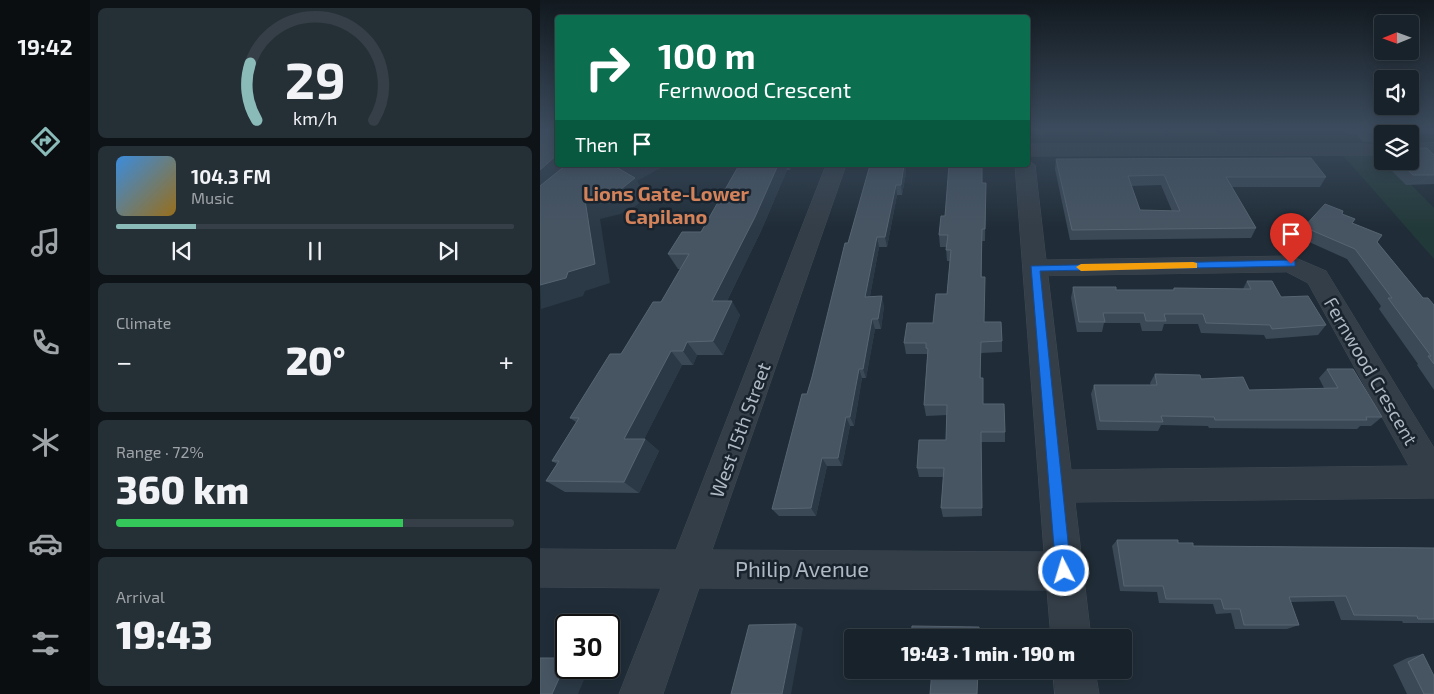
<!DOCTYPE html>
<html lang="en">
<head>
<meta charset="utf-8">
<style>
  body { margin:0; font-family:"Exo 2",sans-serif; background:#252f36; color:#f1f3f6; height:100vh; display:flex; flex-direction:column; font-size:19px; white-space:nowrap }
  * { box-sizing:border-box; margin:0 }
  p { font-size:16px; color:#9fa4a8 }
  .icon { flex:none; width:28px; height:28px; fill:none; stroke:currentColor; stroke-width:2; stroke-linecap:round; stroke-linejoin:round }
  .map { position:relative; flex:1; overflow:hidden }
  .sheet { display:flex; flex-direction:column; gap:8px; padding:8px; background:#0d1317; width:450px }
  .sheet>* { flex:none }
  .banner { position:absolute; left:15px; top:15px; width:475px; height:152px; border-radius:5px; box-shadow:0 2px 12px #0003,0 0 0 1px #363f47; background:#0b6e4f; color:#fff; overflow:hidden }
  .needle { width:32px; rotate:269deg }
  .tools { position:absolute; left:834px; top:15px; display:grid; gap:10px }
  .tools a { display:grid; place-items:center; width:45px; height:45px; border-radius:5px; background:#18222a; box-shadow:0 2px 12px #0003,0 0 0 1px #363f47; font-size:25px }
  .speed { position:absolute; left:15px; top:614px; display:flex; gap:10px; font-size:25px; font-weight:700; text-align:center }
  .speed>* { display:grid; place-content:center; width:65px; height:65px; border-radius:50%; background:#18222a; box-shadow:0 2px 12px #0003,0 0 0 1px #363f47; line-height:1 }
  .speed .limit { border:2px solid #111; border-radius:8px; background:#fff; color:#111 }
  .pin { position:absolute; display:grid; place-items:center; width:42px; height:42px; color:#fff; margin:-51px -21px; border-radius:50% 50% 50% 0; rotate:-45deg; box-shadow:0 0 5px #0007 }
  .pin .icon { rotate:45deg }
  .me { position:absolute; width:55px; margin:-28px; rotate:355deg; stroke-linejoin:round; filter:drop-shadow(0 0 4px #0008) }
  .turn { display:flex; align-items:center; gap:18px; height:105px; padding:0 20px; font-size:22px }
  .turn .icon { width:65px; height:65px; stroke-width:2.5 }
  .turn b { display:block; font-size:35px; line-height:42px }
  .then { display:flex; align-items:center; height:48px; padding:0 20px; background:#0003; gap:10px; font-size:19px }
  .big { font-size:38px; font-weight:800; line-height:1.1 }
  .sheet .card { flex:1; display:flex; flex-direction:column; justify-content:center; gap:8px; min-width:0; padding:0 18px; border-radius:8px; background:#252f36 }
  .sheet .dial { align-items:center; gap:0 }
  .dial svg { height:130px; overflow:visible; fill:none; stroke:#363f47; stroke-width:7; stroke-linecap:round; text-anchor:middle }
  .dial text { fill:#f1f3f6; stroke:none }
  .song { display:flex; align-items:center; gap:15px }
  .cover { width:60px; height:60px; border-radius:8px; background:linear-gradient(135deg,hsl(210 70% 55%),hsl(40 70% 35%)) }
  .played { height:5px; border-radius:2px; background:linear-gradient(90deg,#8bbbb9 20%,#363f47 20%) }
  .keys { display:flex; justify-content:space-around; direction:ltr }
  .heat { display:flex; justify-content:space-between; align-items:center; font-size:28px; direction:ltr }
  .charge { height:8px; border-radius:4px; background:linear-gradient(90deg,#34c759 72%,#363f47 0) }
  .trip { position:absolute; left:304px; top:629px; width:288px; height:50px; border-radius:5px; background:#18222a; box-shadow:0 2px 12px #0003,0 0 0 1px #363f47; font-weight:800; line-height:50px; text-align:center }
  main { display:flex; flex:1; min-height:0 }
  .tab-bar { display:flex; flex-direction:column; width:90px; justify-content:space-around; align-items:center; background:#0a0e11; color:#9fa4a8 }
  .tab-bar .icon { width:35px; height:35px }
  .tab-bar .current { color:#8bbbb9 }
  .tab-bar b { font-size:22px; color:#f1f3f6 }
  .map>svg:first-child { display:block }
  .green { fill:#223939 }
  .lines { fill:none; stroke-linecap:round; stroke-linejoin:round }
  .street-casing { stroke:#404a55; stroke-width:1 }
  .street { fill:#343e48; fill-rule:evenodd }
  .wall { fill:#3b4957; fill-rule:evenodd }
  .shaded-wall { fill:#2b3946 }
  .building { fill:#475563; stroke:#576572; fill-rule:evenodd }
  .route { fill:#1a73e8; stroke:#114b97 }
  .slow { fill:#f59e0b }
  .labels { text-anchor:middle; stroke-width:5; stroke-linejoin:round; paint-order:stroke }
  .street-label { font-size:19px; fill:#aeb9c5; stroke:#19232d }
  .far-district-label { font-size:20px; font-weight:bold; fill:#d4825a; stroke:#19232d }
  .near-street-label { font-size:22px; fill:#aeb9c5; stroke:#19232d }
</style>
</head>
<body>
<main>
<nav class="tab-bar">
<b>19:42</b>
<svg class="icon current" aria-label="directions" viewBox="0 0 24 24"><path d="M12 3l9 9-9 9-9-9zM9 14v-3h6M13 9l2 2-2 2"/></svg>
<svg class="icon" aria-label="music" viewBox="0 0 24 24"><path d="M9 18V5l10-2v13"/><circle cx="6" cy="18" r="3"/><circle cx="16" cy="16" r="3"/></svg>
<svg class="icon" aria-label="phone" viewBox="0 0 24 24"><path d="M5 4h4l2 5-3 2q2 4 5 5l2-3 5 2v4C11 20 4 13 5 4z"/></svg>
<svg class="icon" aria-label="climate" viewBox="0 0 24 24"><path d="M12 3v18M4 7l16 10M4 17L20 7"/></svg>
<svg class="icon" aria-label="car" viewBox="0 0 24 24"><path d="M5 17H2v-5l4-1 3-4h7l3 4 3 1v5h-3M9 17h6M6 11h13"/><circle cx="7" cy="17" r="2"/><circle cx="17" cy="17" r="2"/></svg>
<svg class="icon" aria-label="filters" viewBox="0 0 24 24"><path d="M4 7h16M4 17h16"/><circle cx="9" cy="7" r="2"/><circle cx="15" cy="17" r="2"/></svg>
</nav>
<section class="sheet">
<div class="card dial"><svg viewBox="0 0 100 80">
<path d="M14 69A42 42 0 1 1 86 69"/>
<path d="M14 69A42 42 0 0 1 10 34" stroke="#8bbbb9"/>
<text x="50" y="56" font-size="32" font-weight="700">29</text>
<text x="50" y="72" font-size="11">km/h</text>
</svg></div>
<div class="card">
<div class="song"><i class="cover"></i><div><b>104.3 FM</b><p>Music</p></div></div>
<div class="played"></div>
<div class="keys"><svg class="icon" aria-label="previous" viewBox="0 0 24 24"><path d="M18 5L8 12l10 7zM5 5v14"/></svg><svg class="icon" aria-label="pause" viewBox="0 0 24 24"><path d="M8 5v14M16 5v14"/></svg><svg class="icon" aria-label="next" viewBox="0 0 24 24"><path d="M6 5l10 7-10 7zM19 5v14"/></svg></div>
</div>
<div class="card"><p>Climate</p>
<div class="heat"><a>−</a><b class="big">20°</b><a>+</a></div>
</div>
<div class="card"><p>Range · 72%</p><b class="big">360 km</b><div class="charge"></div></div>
<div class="card"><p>Arrival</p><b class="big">19:43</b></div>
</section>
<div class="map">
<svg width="894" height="694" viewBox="0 0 894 694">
  <rect width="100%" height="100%" fill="#202d38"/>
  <path class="green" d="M493,130H622L624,136L500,135H495Z
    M628,130H675L678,136H631Z
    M838,151L842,161H848L894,208V259L800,152Z"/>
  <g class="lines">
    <defs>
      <path id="street" d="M894,143V155L870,156V144Z
        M488,144H842V155L488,156Z
        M488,160L495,165L506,260L751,256L786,271L894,448V498L535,502L551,638H511L507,590L159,588L123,694H79L121,588L0,587V549L136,550L286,165H306L172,550L504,552L475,165H488ZM747,272L768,283L869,466L531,470L508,276Z
        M513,670H555L559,694H515Z"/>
    </defs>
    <use href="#street" class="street-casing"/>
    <use href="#street" class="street"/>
  </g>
  <path class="wall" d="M804,130H894V134H870L875,148L894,155V184L866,185L838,157L842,150V161H870V134H842V143L823,142L816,134H807Z
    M516,159L786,177L780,187H692L716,228L711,238L530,240L515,169ZM621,185L632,211L600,210L591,186Z
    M199,165H252L250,170H247L221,231L187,301L200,315L183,355H157L153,365H142L104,439H105L119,451L99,493L25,492L6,481L17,464L12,461L36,422L30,418L81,354L121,302L141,269H138L128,254L161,232Z
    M330,165H365L366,173L362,195H357L347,247H339L330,296L344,306L341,329H335L326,378H322L314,426H310L302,466H287L276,516H239L232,509L272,377L308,243Z
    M442,183H446L445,241H442V277L444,322L462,341V352L441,353V378L443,404L465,432V442H441L442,516L403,517L401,508L403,477H379L377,468L406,440L407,415L386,416L384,405L387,359V354H366L364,343L393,323L407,294L410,261H407L406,247H400L399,235L405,216Z
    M812,223L837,242L883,298L894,305V390L877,365L878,364L839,309L841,306L807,259L758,237L764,227Z
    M707,281L741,297L786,325L778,335L726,339L724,335L661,333L658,324H624L622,331H602L600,323H564L562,332H537L531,298L533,287L576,290H633L634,288L703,289Z
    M787,369L842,417L831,426H820L817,429L669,428L668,426L621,425L618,431L557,430L551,394L554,385H611L610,383L615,374L661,379L709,390L784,388L779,378Z
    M577,540L638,543L653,546L894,548V623H863L862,621L801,620L794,601L750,602L759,625L747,629H695L691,613L676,614L673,604L619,603L617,592L580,591L572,546Z
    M883,654L894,694H867L853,665L867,658Z"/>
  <path class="shaded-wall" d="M18,154V165H32L0,196V170Z
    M79,165H126L97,181L107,197L93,208L80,214L60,219L70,283L45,291L43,296L1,309L0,285L45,200L76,167Z
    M238,165H245L247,170L221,231L180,315L172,301Z
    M248,165H252L250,170Z
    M364,165H365L366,173L362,195L361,185Z
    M356,185L357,195L347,247L345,237Z
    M337,237L339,247L328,307L325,297Z
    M342,296L344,306L341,329L338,319Z
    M192,301L200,315L183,355L173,341Z
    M332,319L335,329L326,378L323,369Z
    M147,342L157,355L153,365L143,351Z
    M131,351L142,365L98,451L84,439Z
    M319,369L322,378L314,426L310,417Z
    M306,417L310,426L302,466L298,458Z
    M105,439L119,451L99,493L84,482Z
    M282,458L287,466L276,516L271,508Z
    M256,624L263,628L251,694H242Z
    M26,663V668H49L38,694H12Z"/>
  <path class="building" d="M0,130H18V154L0,170Z
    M827,130H867L875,138V148H887L894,155V175H873L858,161H870V134L829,133Z
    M771,158L786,177H686L716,228L532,230L516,159ZM624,175L640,211L600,210L588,176Z
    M26,165H79L76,167L95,178L81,189L67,195L45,200L55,264L28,272L26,278L0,285V186Z
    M199,165H238L215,217L172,301H192L173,341L147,342L143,351H131L84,439H105L84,482L6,481L19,461H12L39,418H30L70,354H81L113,302H121L149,254H128L142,232H161Z
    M330,165H364L361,185H356L345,237H337L325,297L342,296L338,319H332L323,369H319L310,417H306L298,458H282L271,508L232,509L262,394H267L272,377L305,243H308Z
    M409,165H442V183H446L445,229H442L441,277H445L444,322H461L462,341L441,342L440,378H443V404H464L465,432H441L442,508H401L404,468H377L379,440H406L407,405H384L388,349L386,348V343H364L367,323H393L396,294H407L411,250H406L408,235H399L401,216H405Z
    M785,204L803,211L802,214L815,219L812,223L842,235L837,242L883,298H888L894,305V364L888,356H891L848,298H852L815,249L764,227Z
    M707,281H732L741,297L768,296L786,325L732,329L730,325L666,323L663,314H624L626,321H606L604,313H563L565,322H539L533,287H576V290H634V288L711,289Z
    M787,369H813L842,417H826L827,420H675L674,417L621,416L623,422L560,421L554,385H617L615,374L660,375L661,379L703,377L709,390L798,388Z
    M577,540H638V543H653V546L894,548V619H878L877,616L814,615L806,596L749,597L759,625H704L700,609H684L681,599H626L623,586H584Z
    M256,624L242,694H191L209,625Z
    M372,626L439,627V638H371Z
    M883,654L894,676V694H884L868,662Z
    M0,658H26V663L12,694H0Z
    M392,670H438L437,694H390Z"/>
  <linearGradient id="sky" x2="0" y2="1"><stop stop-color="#12191f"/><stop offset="0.57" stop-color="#3c4c5e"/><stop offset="1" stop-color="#3c4c5e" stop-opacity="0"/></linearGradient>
  <rect width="894" height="228" fill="url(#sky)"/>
  <path class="route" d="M751,260L755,261V266L500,271L531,571L529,576L524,579L518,576L516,571L491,266Z"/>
  <path class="slow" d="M653,262L657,263V268L541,271L536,267L541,264Z"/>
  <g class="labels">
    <g class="street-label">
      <text transform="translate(831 371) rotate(60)" y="7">Fernwood Crescent</text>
      <text transform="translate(200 430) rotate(-70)" y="7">West 15th Street</text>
    </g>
    <g class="far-district-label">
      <text x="126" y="201">Lions Gate-Lower<tspan x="126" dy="23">Capilano</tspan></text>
    </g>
    <g class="near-street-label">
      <text x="262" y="577">Philip Avenue</text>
    </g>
  </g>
</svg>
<div class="tools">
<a><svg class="needle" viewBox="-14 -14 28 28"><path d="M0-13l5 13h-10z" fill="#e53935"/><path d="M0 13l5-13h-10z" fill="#9fa4a8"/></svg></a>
<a><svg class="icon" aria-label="sound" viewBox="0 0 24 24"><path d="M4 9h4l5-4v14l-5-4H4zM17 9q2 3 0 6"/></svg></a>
<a><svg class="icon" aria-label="layers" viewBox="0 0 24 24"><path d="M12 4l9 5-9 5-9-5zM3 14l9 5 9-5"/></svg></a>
</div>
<div class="speed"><div class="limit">30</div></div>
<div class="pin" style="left:751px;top:264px;background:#d93025"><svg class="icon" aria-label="arrive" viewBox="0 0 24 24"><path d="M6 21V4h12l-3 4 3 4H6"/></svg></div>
<svg class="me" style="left:524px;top:571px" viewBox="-20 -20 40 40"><circle r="17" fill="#1a73e8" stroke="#fff" stroke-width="3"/><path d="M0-11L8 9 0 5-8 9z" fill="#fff"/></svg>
<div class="trip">19:43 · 1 min · 190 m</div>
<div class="banner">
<div class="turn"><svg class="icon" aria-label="right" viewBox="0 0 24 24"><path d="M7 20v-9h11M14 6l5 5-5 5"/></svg><div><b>100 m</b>Fernwood Crescent</div></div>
<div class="then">Then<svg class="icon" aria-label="arrive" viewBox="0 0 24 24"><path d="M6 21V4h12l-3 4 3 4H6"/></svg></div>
</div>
</div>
</main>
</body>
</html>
